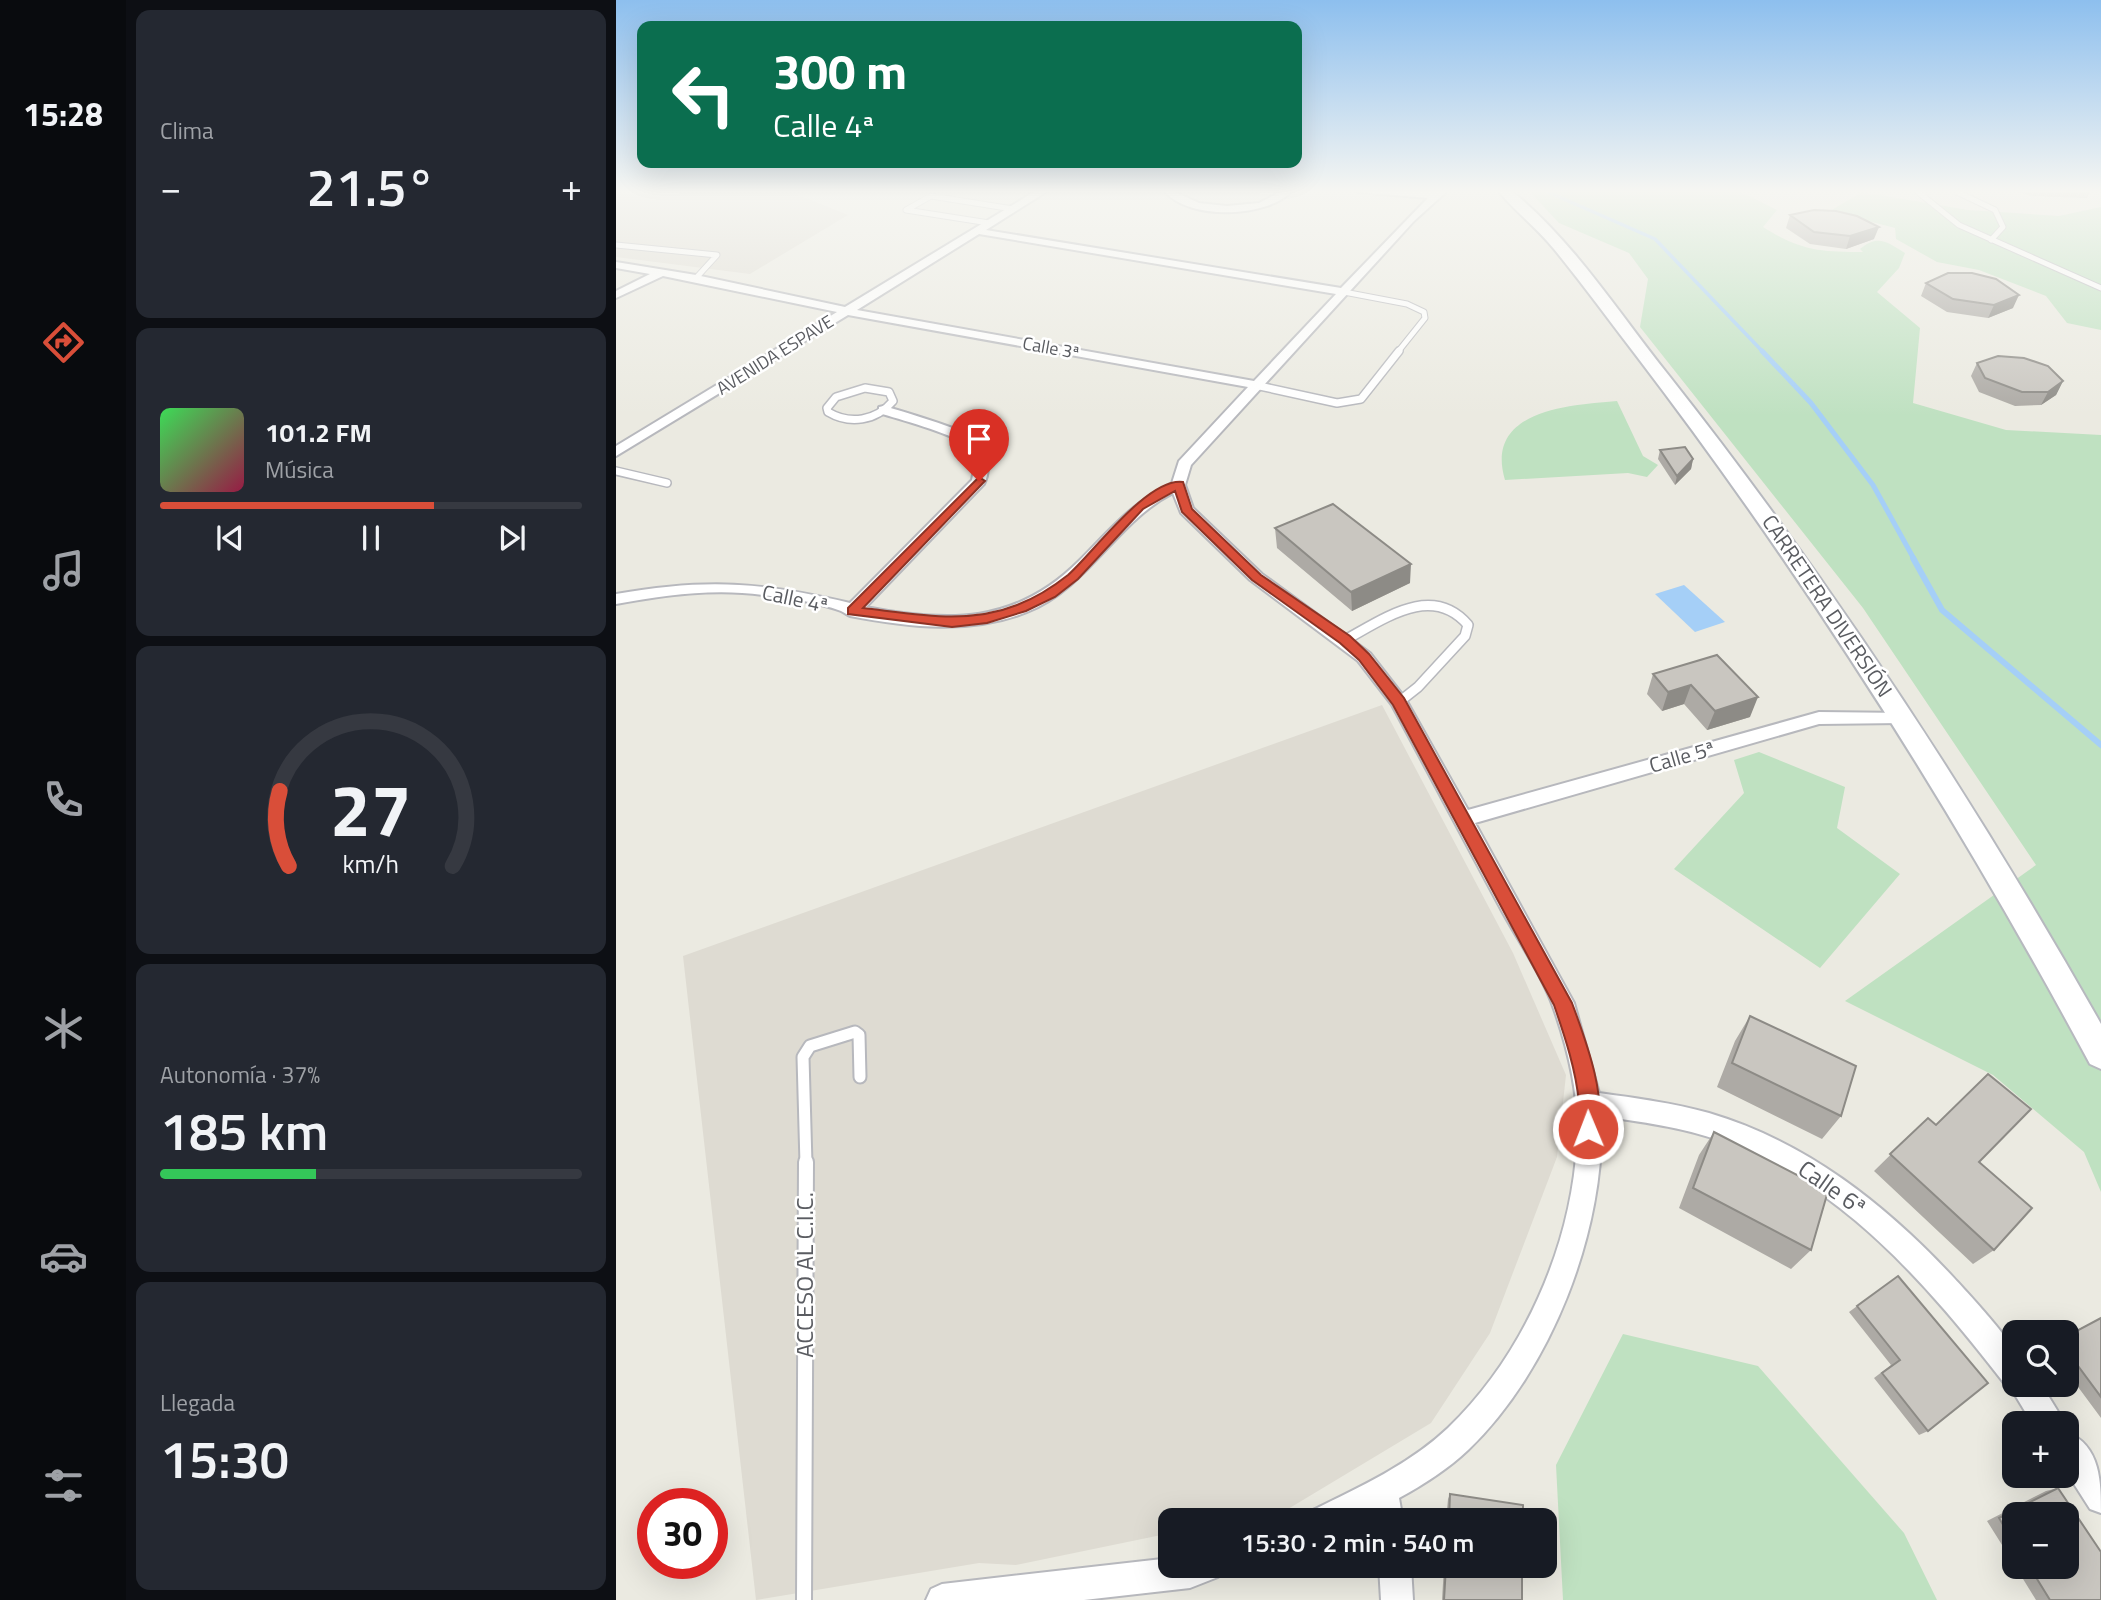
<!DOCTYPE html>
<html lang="es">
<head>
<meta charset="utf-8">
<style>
  body { margin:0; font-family:"Titillium Web",sans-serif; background:#242831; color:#f1f3f6; height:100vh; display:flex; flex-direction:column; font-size:26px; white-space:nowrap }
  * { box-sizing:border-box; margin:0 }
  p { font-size:23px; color:#9ea1a6 }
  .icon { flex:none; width:38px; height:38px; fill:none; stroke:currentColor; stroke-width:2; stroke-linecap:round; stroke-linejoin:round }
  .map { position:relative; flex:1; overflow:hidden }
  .drawer { display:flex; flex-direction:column; gap:10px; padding:10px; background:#0d0f14; width:490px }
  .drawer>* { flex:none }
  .hud { position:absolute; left:21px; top:21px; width:665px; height:147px; border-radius:14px; box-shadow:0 7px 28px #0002; background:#0b6e4f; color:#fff; overflow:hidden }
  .fabs { position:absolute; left:1386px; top:1320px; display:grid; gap:14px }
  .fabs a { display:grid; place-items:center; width:77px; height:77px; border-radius:14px; background:#171b24; box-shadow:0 7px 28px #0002; font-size:35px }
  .speed { position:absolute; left:21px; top:1488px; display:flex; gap:14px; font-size:35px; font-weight:700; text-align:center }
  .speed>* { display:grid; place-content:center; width:91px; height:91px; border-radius:50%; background:#171b24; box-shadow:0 7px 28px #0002; line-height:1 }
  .speed .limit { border:10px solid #d22; background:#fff; color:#111 }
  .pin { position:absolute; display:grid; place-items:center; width:60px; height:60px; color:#fff; margin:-72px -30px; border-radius:50% 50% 50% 0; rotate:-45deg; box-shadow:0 0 7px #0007 }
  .pin .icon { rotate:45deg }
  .me { position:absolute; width:77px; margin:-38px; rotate:359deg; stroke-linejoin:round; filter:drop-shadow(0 0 5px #0008) }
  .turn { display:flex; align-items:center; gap:24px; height:147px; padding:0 21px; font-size:32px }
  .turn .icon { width:91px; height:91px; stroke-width:2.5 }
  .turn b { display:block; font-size:49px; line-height:60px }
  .big { font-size:52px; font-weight:600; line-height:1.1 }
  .drawer .card { flex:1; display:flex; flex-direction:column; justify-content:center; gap:10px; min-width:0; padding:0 24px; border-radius:14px; background:#242831 }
  .drawer .dial { align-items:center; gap:0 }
  .dial svg { height:182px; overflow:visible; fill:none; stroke:#363941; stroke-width:7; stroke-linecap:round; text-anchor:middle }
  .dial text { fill:#f1f3f6; stroke:none }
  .song { display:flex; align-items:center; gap:21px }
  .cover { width:84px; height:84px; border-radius:10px; background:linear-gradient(135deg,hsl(130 70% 55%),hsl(340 70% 35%)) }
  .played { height:7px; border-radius:4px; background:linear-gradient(90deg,#d94e39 65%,#363941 65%) }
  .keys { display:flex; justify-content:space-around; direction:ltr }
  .heat { display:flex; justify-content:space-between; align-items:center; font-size:38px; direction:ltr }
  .charge { height:10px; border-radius:5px; background:linear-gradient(90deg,#34c759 37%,#363941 0) }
  .trip { position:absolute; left:542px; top:1508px; width:399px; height:70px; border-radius:14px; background:#171b24; box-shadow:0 7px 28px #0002; font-weight:600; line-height:70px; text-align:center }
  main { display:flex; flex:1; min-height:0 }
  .tabs { display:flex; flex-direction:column; width:126px; justify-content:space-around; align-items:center; background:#090b0e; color:#9ea1a6 }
  .tabs .icon { width:49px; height:49px }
  .tabs .selected { color:#d94e39 }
  .tabs b { font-size:32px; color:#f1f3f6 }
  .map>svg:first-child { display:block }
  .education { fill:#dedbd2 }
  .green { fill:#bfe1c1 }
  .water { fill:#a5cff7 }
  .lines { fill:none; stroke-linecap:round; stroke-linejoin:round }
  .stream-far2 { stroke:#a5cff7; stroke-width:3.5 }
  .stream-far1 { stroke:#a5cff7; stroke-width:5 }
  .stream { stroke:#a5cff7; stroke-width:6 }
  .lane-far4-casing { stroke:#b7b8bd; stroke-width:7 }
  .lane-far3-casing { stroke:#b7b8bd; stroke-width:10 }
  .lane-far2-casing { stroke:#b7b8bd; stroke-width:12 }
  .lane-far1-casing { stroke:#b7b8bd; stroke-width:15 }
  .lane-casing { stroke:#b7b8bd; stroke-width:18 }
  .street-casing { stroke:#b7b8bd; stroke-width:4 }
  .secondary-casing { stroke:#b7b9bf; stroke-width:4 }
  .lane-far4 { stroke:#fff; stroke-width:5 }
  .lane-far3 { stroke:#fff; stroke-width:7 }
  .lane-far2 { stroke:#fff; stroke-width:9 }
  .lane-far1 { stroke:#fff; stroke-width:11 }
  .lane { stroke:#fff; stroke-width:14 }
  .street { fill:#fff; fill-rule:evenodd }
  .secondary { fill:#fff; fill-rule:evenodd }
  .wall { fill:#adaaa5 }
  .shaded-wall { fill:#8d8b86 }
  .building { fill:#c9c6c0; stroke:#8d8b86; stroke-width:2 }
  .route { fill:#d94e39; stroke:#8d3325; stroke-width:2 }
  .labels { text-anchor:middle; stroke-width:5; stroke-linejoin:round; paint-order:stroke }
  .far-street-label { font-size:18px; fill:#5a5c61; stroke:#fff }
  .street-label { font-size:21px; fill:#5a5c61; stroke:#fff }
  .near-street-label { font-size:24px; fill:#5a5c61; stroke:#fff }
</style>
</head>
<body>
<main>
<nav class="tabs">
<b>15:28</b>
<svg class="icon selected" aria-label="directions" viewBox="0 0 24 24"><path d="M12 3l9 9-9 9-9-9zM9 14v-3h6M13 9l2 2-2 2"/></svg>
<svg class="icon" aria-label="music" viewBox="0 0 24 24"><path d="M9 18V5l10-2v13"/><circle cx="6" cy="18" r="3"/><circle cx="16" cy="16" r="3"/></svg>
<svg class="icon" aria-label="phone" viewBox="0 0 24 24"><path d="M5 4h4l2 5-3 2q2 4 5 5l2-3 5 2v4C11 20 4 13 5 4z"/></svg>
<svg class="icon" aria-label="climate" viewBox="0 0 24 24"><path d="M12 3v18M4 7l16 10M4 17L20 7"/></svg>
<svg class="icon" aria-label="car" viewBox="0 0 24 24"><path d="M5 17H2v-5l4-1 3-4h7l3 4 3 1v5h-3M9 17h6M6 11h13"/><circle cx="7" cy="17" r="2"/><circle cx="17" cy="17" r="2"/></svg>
<svg class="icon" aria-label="filters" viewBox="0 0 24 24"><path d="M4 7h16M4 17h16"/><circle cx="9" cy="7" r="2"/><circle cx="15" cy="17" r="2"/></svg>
</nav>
<section class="drawer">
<div class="card"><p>Clima</p>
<div class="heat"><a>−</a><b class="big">21.5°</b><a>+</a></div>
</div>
<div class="card">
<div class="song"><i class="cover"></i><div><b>101.2 FM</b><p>Música</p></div></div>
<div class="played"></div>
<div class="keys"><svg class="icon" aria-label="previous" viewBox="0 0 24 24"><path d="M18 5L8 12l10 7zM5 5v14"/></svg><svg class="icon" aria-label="pause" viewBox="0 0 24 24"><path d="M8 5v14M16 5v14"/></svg><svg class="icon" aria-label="next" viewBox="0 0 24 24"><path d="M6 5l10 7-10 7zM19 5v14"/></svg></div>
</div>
<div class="card dial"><svg viewBox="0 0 100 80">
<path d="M14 69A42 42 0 1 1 86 69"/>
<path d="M14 69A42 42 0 0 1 10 36" stroke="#d94e39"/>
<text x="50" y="56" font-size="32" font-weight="700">27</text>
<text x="50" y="72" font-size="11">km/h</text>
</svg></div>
<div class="card"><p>Autonomía · 37%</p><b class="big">185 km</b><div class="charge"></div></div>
<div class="card"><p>Llegada</p><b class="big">15:30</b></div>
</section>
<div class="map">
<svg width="1485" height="1600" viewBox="0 0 1485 1600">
  <rect width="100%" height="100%" fill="#ebeae1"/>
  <path class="education" d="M0,192H175L232,215L134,274L0,257Z
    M766,705L897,953L950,1075L941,1157L874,1333L815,1423L672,1509L615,1521H555V1533L400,1565L363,1563L140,1600L67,956Z"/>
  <path class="green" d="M914,192H1125L1161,210L1147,227C1185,251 1204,252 1247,252L1244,249C1262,234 1271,242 1289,253L1283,268L1261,292L1304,328L1297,403L1390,430L1485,435V1192L1468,1152L1377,1075L1229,1001L1420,865L1247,608L1024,327L1032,279L1013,253L943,223Z
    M1246,192L1352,210L1443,216L1485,207V330L1451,323L1430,296L1363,270L1321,262L1280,239L1279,228L1214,211Z
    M1001,401L1027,456L1042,465L1031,477L1012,473L889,480C868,410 953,405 1001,401Z
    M1143,752L1229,787L1221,828L1284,874L1204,968L1058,869L1128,793L1118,760Z
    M1007,1334L1142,1366L1288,1533L1321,1600H947L940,1465Z"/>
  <path class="water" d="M1068,585L1109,622L1079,632L1039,594Z"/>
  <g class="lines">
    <path class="stream-far2" d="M932,192L1039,239L1148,353"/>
    <path class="stream-far1" d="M1146,351L1195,403L1257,485L1298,559"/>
    <path class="stream" d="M1297,558L1326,610L1485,745"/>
    <defs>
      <path id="lane-far4" d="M1302,192L1343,225L1485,288
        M1341,192L1379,210L1387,227L1375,240
        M373,223L290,210L315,196L397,209
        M0,245L101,255L80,278
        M728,292L791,304L808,312L809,318L781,353"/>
      <path id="lane-far3" d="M639,385L721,403L745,399L783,351
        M249,388L273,392L277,401C260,421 234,425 212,412L211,408L220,397Z
        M0,471L51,483"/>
      <path id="lane-far2" d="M729,640C768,619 816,583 852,625L849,636L802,687L783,702"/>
      <path id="lane-far1" d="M190,1164L187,1057L194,1046L239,1032L243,1035L244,1077"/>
      <path id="lane" d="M188,1600L190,1162"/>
      <path id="street" d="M418,192H430L370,230L725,288L812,198L742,192H830L798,221L575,465L569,485L577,508L646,574L754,653L789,698L852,810L1203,712L1292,713L1295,717L1292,721L1286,723L1203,724L859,823L958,1003L983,1093C1020,1098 1057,1103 1093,1113C1191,1142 1270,1205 1338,1278C1349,1290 1395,1339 1398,1352C1400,1362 1398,1374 1398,1384H1425L1449,1423H1416L1393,1385L1388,1383C1311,1284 1226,1185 1105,1141C1066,1127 1025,1122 985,1116C990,1229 935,1371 852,1450C832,1469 807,1485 783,1498L787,1521H756L755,1514L741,1521H693L697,1510C744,1487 794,1464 832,1428C907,1356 955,1247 961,1144C964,1098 953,1052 938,1009C926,975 903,942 886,911C849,842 813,774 776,705L742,661L634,580L565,513L557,493C500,522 472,588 411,612C354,635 292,627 234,616C232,615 227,612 225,611C201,602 172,598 147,595C98,588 49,595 0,604V594C92,578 144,582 234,603L356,480C359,467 359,453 348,444C335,433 282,419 263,413V407L268,406C285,411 346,429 358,438C371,450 376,468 368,484L250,607C332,623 400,624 463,561C496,528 513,505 556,483L563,461L632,387L232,315L0,456V446L221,312L47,276L0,298V291L34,274L0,268V262L80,275L229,307ZM363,234L720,294L638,381L241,310Z
        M549,192H559L583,203L611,206L643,203L664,192H675C649,218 574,220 549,192Z
        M1451,1432C1485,1446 1485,1483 1485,1513L1474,1509L1451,1473Z
        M555,1558V1566H607L602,1577L574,1588L468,1600H310L315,1589L326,1584Z
        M763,1566H795L797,1600H765Z"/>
      <path id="secondary" d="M883,192H897C959,243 1004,315 1054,377C1215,581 1357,798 1485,1024V1069L1474,1064C1340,815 1191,579 1019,354C992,319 966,283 938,249C921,228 900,212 883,192Z"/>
    </defs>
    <use href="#lane-far4" class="lane-far4-casing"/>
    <use href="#lane-far3" class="lane-far3-casing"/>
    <use href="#lane-far2" class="lane-far2-casing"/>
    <use href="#lane-far1" class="lane-far1-casing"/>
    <use href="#lane" class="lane-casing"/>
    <use href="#street" class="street-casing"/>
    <use href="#secondary" class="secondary-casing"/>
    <use href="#lane-far4" class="lane-far4"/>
    <use href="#lane-far3" class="lane-far3"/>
    <use href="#lane-far2" class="lane-far2"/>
    <use href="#lane-far1" class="lane-far1"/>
    <use href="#lane" class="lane"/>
    <use href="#street" class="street"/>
    <use href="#secondary" class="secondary"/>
  </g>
  <path class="wall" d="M1401,192H1474L1471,198L1415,196Z
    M1174,215L1258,239L1230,249L1194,244L1170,228Z
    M1310,283L1397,308L1372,318L1331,312L1305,296Z
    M1361,363L1447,381L1440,395L1425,405L1399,406L1363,392L1355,376Z
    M1044,450L1077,459L1075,469L1059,485L1042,459Z
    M659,528L794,583L736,611L661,548Z
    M1101,655L1134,717L1091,730L1068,704L1046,711L1031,694L1037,674Z
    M1134,1016L1225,1116L1206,1139L1101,1087L1119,1041Z
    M1312,1118L1363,1162L1378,1250L1357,1264L1258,1171Z
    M1098,1132L1195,1250L1175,1269L1063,1208L1083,1155Z
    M1282,1276L1312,1431L1303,1435L1258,1378L1275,1365L1233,1312Z
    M1485,1318V1418L1451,1372V1335Z
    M1442,1488L1485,1600H1420L1399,1566H1451L1398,1514V1564L1371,1521L1430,1491Z
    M834,1494L907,1521H830L832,1499Z
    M828,1566H906V1600H826Z"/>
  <path class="shaded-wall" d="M1263,227L1258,239L1230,249L1234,236Z
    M1403,295L1397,308L1372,318L1378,305Z
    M1447,381L1440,395L1425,405L1432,392Z
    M1077,459L1075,469L1059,485L1061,476Z
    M795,564L794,583L736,611L735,592Z
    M1075,685L1068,704L1046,711L1052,692Z
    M1142,697L1134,717L1091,730L1099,711Z"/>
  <path class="building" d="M1198,210L1220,211L1241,216L1263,227L1234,236L1198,232L1174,215Z
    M1332,273H1356L1380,279L1403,295L1378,305L1337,299L1310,283Z
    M1382,356L1408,358L1432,366L1447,381L1432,392H1406L1369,378L1361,363Z
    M1069,447L1077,459L1061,476L1044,450Z
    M717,504L795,564L735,592L659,528Z
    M1101,655L1142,697L1099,711L1075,685L1052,692L1037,674Z
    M1134,1016L1240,1066L1225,1116L1116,1063Z
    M1372,1074L1415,1109L1363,1162L1416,1208L1378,1250L1274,1154L1312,1118L1320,1125Z
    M1098,1132L1212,1191L1195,1250L1077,1188Z
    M1282,1276L1372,1383L1312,1431L1266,1373L1284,1360L1241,1306Z
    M1485,1318V1397L1451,1351V1336Z
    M1442,1488L1485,1552V1600H1434L1413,1566H1451V1514H1398V1543L1383,1518Z
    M834,1494L907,1505V1521H833Z
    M830,1566H906V1600H828Z"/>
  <linearGradient id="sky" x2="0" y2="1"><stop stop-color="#8dbfee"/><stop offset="0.46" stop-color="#f6f6f2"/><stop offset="1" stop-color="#f6f6f2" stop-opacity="0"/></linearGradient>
  <rect width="1485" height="416" fill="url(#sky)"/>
  <path class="route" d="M363,477L369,481L367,483L247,608C299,614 351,625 401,605C419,598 437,587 452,575C477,553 532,477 567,482L576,509L645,575L734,636L753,654L788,698L956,1003C968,1036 994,1102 979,1136L972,1139L965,1136C960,1125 963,1115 963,1103C960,1070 949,1037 938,1005L777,705L743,660L724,643L636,580L566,512L559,491L527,509L462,579L439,597L410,611L371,623L336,627L232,614V608Z"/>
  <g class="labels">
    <g class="far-street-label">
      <text transform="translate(435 348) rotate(10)" y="6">Calle 3ª</text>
      <text transform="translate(159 355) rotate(-32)" y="6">AVENIDA ESPAVE</text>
    </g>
    <g class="street-label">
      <text transform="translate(179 599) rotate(12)" y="7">Calle 4ª</text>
      <text transform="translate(1211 606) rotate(56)" y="7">CARRETERA DIVERSIÓN</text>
      <text transform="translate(1066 757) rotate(-16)" y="7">Calle 5ª</text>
    </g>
    <g class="near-street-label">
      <text transform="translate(1216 1188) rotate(35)" y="8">Calle 6ª</text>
      <text transform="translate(189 1275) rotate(-90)" y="8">ACCESO AL C.I.C.</text>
    </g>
  </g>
</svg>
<div class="fabs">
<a><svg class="icon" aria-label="search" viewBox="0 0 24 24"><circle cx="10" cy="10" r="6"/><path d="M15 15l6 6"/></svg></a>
<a>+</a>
<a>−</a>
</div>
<div class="speed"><div class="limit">30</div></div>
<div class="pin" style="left:363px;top:481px;background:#d93025"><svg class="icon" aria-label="arrive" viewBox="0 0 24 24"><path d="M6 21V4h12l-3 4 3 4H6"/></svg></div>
<svg class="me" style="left:972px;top:1129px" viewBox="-20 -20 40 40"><circle r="17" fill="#d94e39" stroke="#fff" stroke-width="3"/><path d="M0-11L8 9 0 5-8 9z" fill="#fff"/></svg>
<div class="trip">15:30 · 2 min · 540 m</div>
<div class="hud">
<div class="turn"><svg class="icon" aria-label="left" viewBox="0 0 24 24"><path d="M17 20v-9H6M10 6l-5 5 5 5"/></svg><div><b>300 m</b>Calle 4ª</div></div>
</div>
</div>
</main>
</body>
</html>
